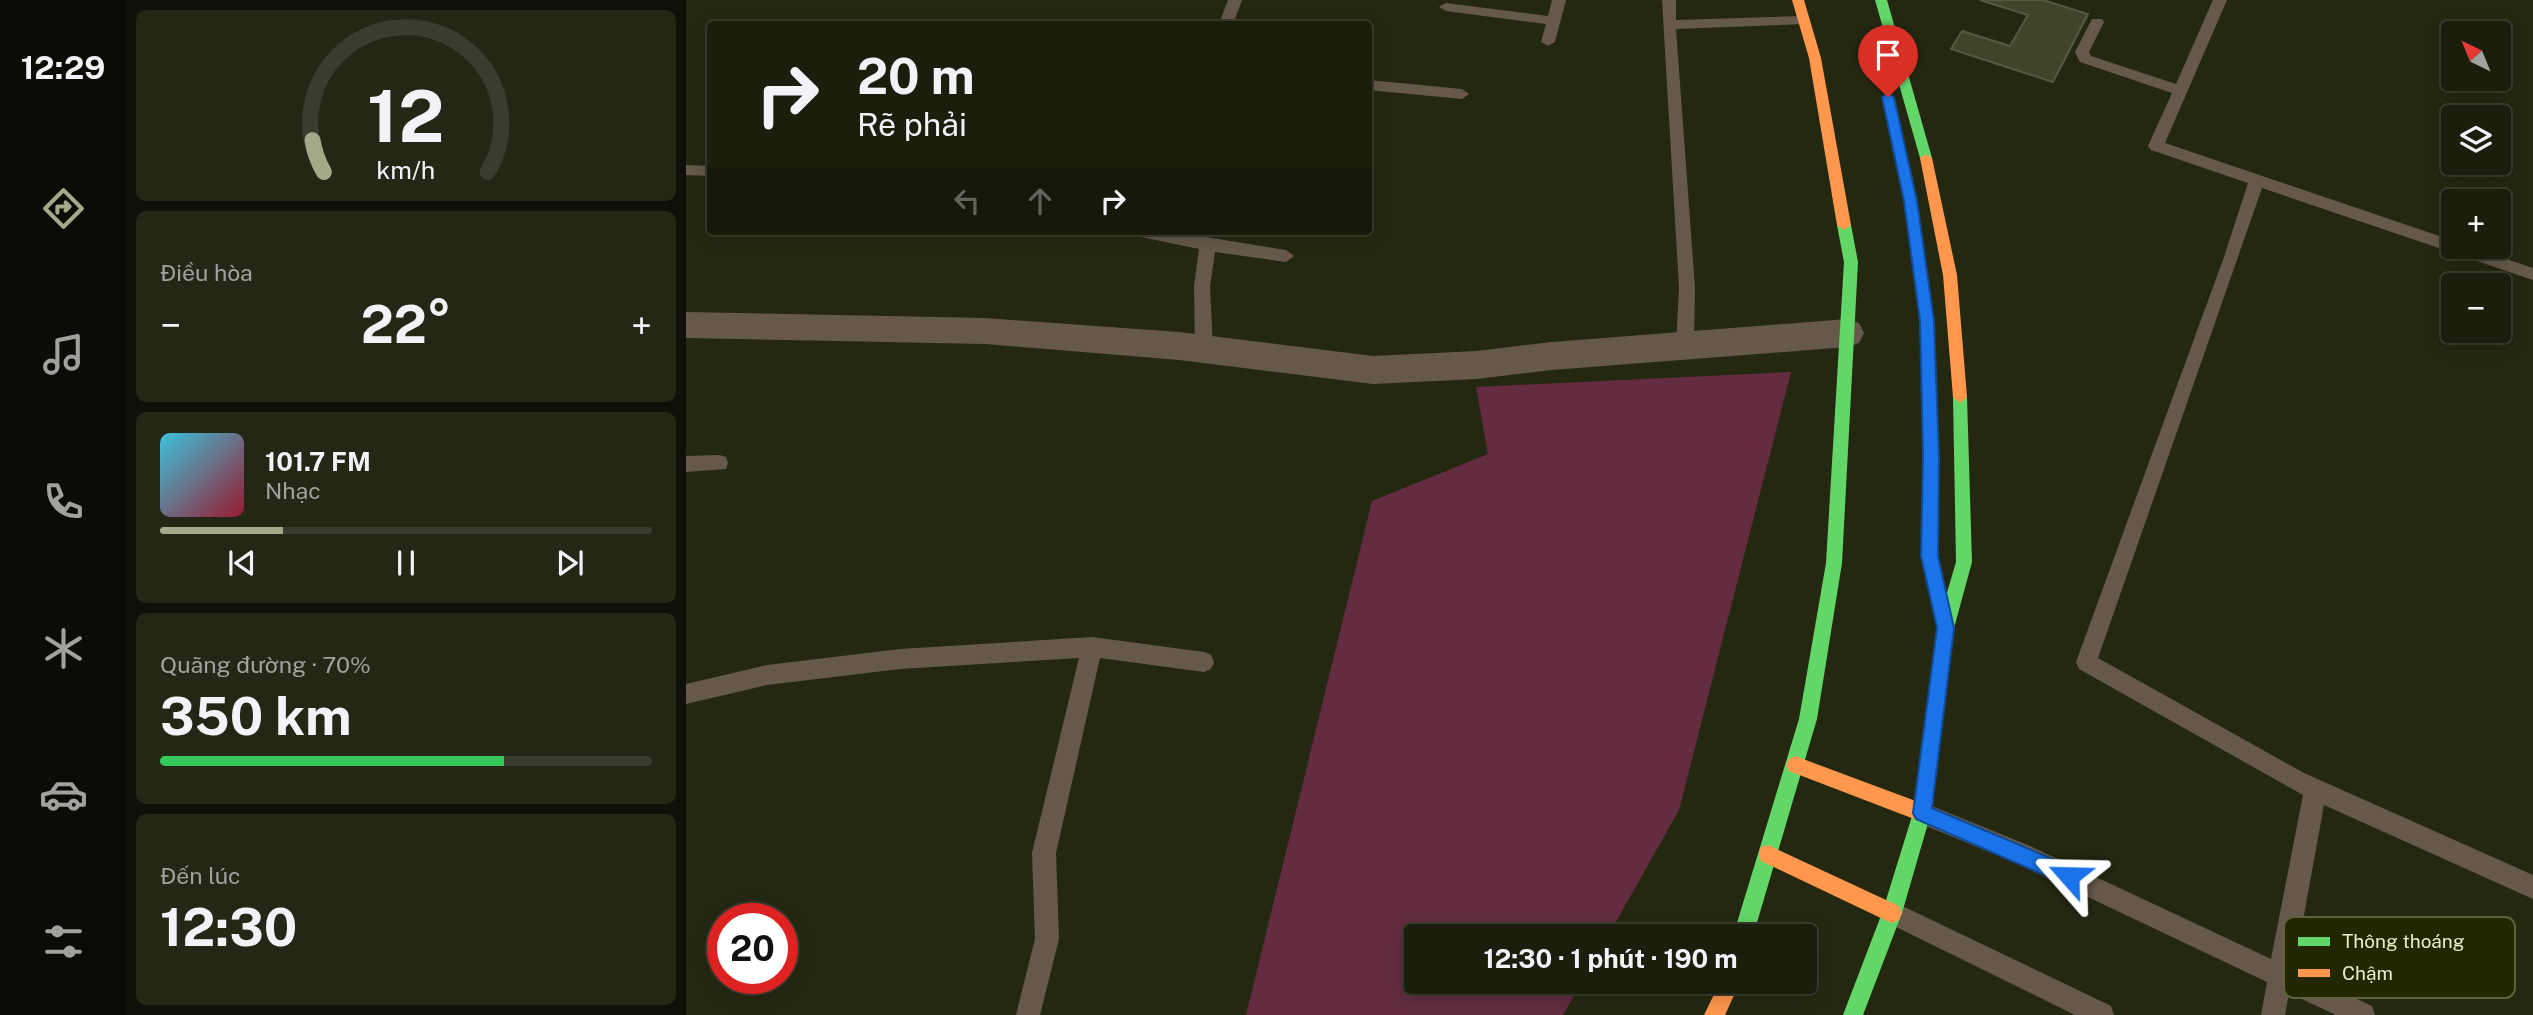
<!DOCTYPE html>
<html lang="vi">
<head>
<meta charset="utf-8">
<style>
  body { margin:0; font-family:"Public Sans",sans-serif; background:#252716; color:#f1f3f6; height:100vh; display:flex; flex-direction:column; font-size:26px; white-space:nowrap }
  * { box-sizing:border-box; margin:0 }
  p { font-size:23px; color:#a0a29d }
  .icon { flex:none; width:38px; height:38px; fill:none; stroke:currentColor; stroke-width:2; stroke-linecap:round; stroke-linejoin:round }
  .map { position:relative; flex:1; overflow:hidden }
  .side { display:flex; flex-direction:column; gap:10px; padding:10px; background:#0f1007; width:560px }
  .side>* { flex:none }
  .guide { position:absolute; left:21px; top:21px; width:665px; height:214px; border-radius:7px; box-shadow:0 4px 18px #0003,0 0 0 2px #3a3c2e; background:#1c1e0d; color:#f1f3f6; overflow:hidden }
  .needle { width:46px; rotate:317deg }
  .tools { position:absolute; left:1755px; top:21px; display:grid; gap:14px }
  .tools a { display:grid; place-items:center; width:70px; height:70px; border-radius:7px; background:#1c1e0d; box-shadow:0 4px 18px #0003,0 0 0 2px #3a3c2e; font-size:35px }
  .speed { position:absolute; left:21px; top:903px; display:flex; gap:14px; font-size:35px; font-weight:700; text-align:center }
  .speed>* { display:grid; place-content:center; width:91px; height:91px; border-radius:50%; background:#1c1e0d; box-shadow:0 4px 18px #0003,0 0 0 2px #3a3c2e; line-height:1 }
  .speed .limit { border:10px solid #d22; background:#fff; color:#111 }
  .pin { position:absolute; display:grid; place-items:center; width:60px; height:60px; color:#fff; margin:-72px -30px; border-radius:50% 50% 50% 0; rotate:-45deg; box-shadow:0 0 7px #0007 }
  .pin .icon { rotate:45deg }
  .me { position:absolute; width:77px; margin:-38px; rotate:295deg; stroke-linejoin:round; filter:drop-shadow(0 0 5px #0008) }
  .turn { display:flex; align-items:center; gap:24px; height:147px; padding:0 35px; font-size:32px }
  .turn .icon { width:91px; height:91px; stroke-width:2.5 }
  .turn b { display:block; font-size:49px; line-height:60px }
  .lanes { display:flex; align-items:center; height:66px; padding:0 35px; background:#0003; justify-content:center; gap:35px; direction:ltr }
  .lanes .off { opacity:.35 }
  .big { font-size:52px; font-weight:700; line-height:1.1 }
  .side .card { flex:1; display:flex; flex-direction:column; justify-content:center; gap:10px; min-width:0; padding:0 24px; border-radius:10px; background:#252716 }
  .side .dial { align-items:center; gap:0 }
  .dial svg { height:182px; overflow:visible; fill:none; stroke:#3a3c2e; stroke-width:7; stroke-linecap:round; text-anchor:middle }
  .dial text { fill:#f1f3f6; stroke:none }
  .song { display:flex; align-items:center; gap:21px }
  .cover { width:84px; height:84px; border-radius:10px; background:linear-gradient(135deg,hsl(190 70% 55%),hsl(350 70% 35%)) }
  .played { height:7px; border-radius:4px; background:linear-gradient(90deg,#a3a989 25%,#3a3c2e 25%) }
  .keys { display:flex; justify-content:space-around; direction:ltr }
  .heat { display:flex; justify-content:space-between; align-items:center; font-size:38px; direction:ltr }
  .charge { height:10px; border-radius:5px; background:linear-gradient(90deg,#34c759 70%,#3a3c2e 0) }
  .trip { position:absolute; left:718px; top:924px; width:413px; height:70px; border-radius:7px; background:#1c1e0d; box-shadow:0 4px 18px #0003,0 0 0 2px #3a3c2e; font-weight:700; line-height:70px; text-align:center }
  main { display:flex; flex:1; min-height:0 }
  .dock { display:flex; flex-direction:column; width:126px; justify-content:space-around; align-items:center; background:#0b0c05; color:#a0a29d }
  .dock .icon { width:49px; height:49px }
  .dock .on { color:#a3a989 }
  .dock b { font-size:32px; color:#f1f3f6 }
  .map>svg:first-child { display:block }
  .green { fill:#632c41 }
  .building { fill:#414429; stroke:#555940; stroke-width:2 }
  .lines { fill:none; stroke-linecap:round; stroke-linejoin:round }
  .lane { fill:#66594c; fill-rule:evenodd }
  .street { fill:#66594c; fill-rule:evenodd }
  .fast { fill:#63d668; fill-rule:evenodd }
  .slow { fill:#ff974d; fill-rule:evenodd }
  .route { fill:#1a73e8; stroke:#114b97; stroke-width:2 }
  .key { fill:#232700; stroke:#5e633c; stroke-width:2 }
  .key-label { font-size:19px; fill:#e7eec9 }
</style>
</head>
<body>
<main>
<nav class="dock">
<b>12:29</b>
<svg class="icon on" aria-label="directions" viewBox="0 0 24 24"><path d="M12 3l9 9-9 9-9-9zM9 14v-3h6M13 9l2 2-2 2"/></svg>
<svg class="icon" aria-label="music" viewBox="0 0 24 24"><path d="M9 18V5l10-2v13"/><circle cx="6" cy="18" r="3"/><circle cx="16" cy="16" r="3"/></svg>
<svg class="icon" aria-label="phone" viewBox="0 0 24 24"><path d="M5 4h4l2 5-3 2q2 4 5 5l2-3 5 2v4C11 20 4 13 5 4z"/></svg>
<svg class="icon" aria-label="climate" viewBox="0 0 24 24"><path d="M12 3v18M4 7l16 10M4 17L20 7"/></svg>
<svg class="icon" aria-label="car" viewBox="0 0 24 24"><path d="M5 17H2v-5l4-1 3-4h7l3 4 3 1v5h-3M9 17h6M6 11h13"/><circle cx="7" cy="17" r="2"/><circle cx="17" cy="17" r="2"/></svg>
<svg class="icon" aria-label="filters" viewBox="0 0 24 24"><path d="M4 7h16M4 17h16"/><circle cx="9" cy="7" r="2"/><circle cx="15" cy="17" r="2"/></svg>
</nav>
<section class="side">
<div class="card dial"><svg viewBox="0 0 100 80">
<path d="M14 69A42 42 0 1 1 86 69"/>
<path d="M14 69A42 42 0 0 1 9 55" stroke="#a3a989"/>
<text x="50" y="56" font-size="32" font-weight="700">12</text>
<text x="50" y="72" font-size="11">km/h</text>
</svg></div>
<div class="card"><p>Điều hòa</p>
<div class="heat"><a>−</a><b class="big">22°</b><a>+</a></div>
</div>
<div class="card">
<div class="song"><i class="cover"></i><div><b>101.7 FM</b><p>Nhạc</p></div></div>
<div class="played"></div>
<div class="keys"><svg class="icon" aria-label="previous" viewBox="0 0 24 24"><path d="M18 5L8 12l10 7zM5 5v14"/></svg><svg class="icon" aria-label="pause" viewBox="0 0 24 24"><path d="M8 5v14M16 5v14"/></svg><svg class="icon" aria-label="next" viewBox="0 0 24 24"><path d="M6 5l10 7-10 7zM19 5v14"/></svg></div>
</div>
<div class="card"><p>Quãng đường · 70%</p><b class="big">350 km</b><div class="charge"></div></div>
<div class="card"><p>Đến lúc</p><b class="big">12:30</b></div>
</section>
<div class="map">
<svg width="1847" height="1015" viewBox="0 0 1847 1015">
  <rect width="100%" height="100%" fill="#252811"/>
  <path class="green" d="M1105,372L993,810L922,936H730V982H896L877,1015H560L686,501L802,454L790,387Z"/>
  <path class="building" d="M1294,0H1357L1402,14L1367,82L1265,49L1276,31L1324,46L1342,15Z"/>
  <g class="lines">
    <path class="lane" d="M542,0H556L547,24H533Z
      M866,0H880L869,42L862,46L855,42L860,24L760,11L753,7L760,3L862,16Z
      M976,0H990V20L1117,16L1124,20L1117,24L990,29L1009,288L1008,344L1005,349H993L990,344L993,288Z
      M1527,0H1541L1479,143L1768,241V247H1785L1847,268V280L1576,188L1412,658L1618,773L1847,875V899L1638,805L1608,970L1686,1006L1689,1015H1650L1603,993L1599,1015H1575L1581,982L1328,862L1228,821L1225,813L1228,805L1236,802L1344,846L1585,959L1617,795L1393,669L1390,662L1538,257L1562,183L1465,150L1462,146L1486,93L1394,62L1389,52L1406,19H1416L1418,22L1403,52L1405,56L1490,84Z
      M682,80L776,89L783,94L776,99L682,90Z
      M0,165L24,166V176L0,175Z
      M447,231H483L600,250L608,256L600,262L529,252L524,286L527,349L524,354H512L509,349L508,286L513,249L455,237Z
      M33,455L40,457L42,463L40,469L0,472V456Z
      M406,637L518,652L525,655L528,662L525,669L518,672L414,658L370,853L373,939L354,1015H330L349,939L346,853L393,658L214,669L81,685L0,704V684L81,665L214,649Z
      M1206,901L1425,1006L1428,1015H1389L1198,921L1194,913L1198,905Z"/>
    <path class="street" d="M0,312L299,318L493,332L687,356L791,351L866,342L1161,319L1173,323L1178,333L1173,343L1161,347L866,370L791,379L687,384L493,360L299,344L0,338Z"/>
    <path class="fast" d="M1189,0H1201L1246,158L1244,161L1240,162L1234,158Z
      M1225,197L1231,202L1248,322L1253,457L1251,556L1260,596L1270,562L1267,397L1274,391L1281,397L1286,562L1268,628L1245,813L1216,913L1177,1015H1157L1196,913L1227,813L1252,627L1235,556L1237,457L1234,322L1219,202Z
      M1158,220L1165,225L1172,262L1156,563L1131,719L1067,936H1047L1113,719L1140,563L1158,262L1151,225Z"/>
    <path class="slow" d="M1106,0H1118L1135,58L1165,225L1158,230L1151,225L1123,58Z
      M1240,154L1246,158L1271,275L1281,397L1274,403L1267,397L1257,275L1234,158Z
      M1109,756L1243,806L1245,813L1243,820L1236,822L1103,771L1100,765L1103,759Z
      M1082,845L1213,906L1216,913L1213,920L1206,923L1199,920L1075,861L1073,854L1075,847Z
      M1034,982H1054L1039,1015H1018Z"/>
  </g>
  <path class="route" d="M1202,93L1208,97L1231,201L1248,321L1253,457L1252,556L1268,628L1246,808L1390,869L1392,876L1390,883L1383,886L1230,819L1227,813L1251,628L1235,556L1237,457L1234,321L1218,201L1196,97Z"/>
  <rect x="1598" y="917" width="231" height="81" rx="10" class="key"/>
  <rect x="1612" y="937" width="32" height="9" fill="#63d668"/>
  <rect x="1612" y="969" width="32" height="8" fill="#ff974d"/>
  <g class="key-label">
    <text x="1656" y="948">Thông thoáng</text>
    <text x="1656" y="980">Chậm</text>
  </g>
</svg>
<div class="tools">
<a><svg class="needle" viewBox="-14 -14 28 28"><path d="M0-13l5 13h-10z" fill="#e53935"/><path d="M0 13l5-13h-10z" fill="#a0a29d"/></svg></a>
<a><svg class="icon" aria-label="layers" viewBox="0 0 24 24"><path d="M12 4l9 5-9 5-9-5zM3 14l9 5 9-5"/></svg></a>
<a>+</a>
<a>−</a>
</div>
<div class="speed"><div class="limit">20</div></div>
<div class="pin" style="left:1202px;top:97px;background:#d93025"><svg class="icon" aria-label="arrive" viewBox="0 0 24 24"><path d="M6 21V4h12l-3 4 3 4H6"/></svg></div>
<svg class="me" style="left:1383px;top:876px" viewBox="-20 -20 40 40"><path d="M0-17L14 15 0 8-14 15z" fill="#1a73e8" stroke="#fff" stroke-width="4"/></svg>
<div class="trip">12:30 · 1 phút · 190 m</div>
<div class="guide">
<div class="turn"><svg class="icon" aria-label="right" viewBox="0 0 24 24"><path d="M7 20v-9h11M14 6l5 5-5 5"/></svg><div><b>20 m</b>Rẽ phải</div></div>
<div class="lanes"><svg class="icon off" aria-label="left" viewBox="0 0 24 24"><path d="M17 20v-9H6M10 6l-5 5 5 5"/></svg><svg class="icon off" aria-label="ahead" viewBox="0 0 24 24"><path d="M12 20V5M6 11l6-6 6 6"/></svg><svg class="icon" aria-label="right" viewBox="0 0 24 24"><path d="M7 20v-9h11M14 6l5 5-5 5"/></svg></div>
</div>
</div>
</main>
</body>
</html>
